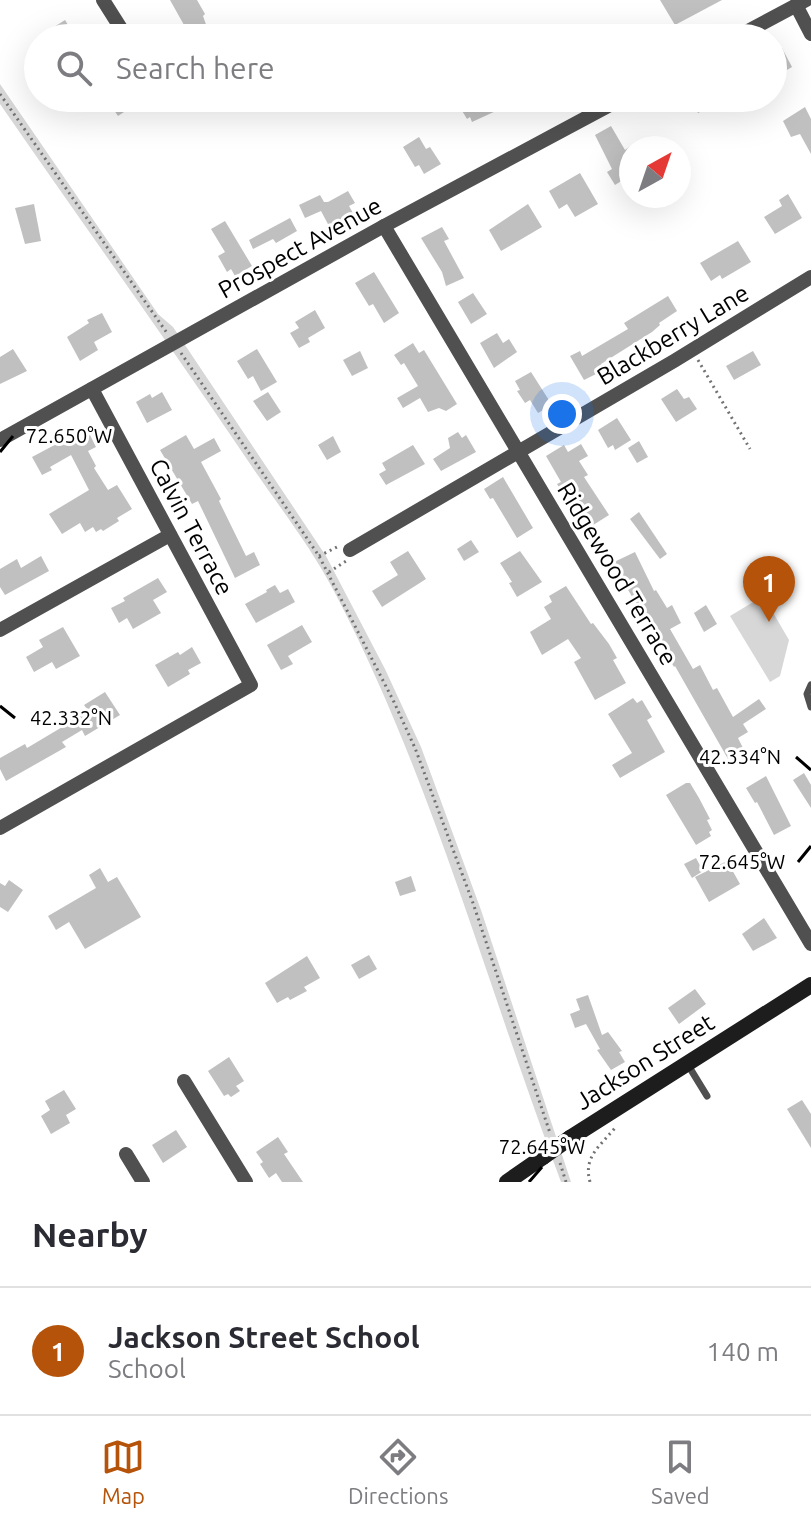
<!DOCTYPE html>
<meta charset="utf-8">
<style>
body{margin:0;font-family:Ubuntu,sans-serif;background:#f7f7f7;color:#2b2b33}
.compass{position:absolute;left:619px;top:136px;width:72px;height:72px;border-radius:50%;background:#fff;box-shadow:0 8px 32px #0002;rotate:40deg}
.you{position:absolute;left:562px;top:414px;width:28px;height:28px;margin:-20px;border:6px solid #fff;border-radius:50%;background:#1a73e8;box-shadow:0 0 0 12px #1a73e833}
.badge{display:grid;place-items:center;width:52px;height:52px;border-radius:50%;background:#b45309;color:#fff;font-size:26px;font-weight:700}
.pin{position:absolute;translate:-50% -66px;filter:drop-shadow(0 2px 4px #0008)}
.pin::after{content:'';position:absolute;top:42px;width:28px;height:24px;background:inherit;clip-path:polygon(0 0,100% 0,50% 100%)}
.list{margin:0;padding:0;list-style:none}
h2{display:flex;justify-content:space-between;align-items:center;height:104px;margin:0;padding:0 32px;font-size:34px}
h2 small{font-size:26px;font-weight:400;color:#7c7c81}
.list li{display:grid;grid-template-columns:52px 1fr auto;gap:24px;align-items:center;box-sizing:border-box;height:128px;padding:0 32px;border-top:2px solid #e1e1e2}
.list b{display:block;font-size:30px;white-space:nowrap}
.list p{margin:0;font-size:26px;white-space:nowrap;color:#7c7c81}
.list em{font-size:26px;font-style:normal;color:#7c7c81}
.icon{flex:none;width:44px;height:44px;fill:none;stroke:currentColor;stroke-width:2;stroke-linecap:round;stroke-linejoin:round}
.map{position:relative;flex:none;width:811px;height:1182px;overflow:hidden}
.search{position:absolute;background:#fff;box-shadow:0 8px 32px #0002;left:24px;right:24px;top:24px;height:88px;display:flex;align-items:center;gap:20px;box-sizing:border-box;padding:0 28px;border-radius:44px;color:#7c7c81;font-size:30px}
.sheet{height:232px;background:#fff}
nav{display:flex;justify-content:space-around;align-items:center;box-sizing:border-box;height:112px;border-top:2px solid #e1e1e2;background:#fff;font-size:22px;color:#7c7c81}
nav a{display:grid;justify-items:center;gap:4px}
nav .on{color:#b45309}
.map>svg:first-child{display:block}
</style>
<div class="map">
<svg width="811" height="1182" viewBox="0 0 811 1182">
<rect width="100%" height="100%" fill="#fff"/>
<!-- green -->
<g fill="#d7d7d7">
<path d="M 0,84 L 158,314 L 173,327 L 326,556 L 385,669 L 421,747 L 481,910 L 571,1182 L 561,1182 L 554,1163 C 483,972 430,775 335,593 C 309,543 273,499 242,452 C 163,335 80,220 0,104 Z"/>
<path d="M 755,601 L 768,604 L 789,640 L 780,676 L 770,682 L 730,616 Z"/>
</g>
<!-- building -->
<g fill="#c0c0c0">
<path d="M 170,0 L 197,0 L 205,14 L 203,16 L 209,33 L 200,38 L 160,38 L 184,25 Z"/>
<path d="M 660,0 L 722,0 L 675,25 Z"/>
<path d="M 65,20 L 76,38 L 57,38 L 51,29 Z"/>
<path d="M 620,25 L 628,38 L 596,38 Z"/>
<path d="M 782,48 L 792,67 L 773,78 L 773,53 Z"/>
<path d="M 106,98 L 127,98 L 133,106 L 118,116 Z"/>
<path d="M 469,98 L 524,98 L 472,122 L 470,117 L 467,119 L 458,104 Z"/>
<path d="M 690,98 L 727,98 L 698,113 Z"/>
<path d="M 805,107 L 811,119 L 811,154 L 800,134 L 791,137 L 783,121 Z"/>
<path d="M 611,126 L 625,150 L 631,146 L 631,171 L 624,175 L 626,178 L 615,185 L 607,172 L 612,169 L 595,135 Z"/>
<path d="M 419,137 L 426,149 L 430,147 L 441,164 L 424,174 L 419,165 L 415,167 L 403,147 Z"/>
<path d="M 580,173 L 598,204 L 575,217 L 567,204 L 559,209 L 549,191 Z"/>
<path d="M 348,191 L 355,203 L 349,206 L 353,213 L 329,226 L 321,211 L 305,218 L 299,205 L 320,195 L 324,202 L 328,202 Z"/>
<path d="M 788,194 L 802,218 L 775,234 L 764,217 L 782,206 L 779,200 Z"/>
<path d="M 34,204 L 41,241 L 25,244 L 15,208 Z"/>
<path d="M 528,204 L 542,227 L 501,251 L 489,230 Z"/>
<path d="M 290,218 L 297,231 L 276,243 L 273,239 L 253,249 L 249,240 Z"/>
<path d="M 225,221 L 252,266 L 235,276 L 231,269 L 227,272 L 218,256 L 225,252 L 211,229 Z"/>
<path d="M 442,227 L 449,239 L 444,241 L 464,278 L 446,286 L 442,272 L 421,238 Z"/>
<path d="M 738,241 L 751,262 L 722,279 L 720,275 L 711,281 L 700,263 Z"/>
<path d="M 374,272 L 399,313 L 384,323 L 373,304 L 369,306 L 355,283 Z"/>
<path d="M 473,293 L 487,314 L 471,324 L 458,302 Z"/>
<path d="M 668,296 L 677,311 L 659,323 L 660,325 L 652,332 L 601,364 L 604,370 L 584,380 L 570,356 L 580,351 L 582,356 L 628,329 L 624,323 Z"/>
<path d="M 315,310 L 325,328 L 308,338 L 310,342 L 299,348 L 290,333 L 299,328 L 295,322 Z"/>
<path d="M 102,313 L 112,332 L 94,342 L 98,350 L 80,361 L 67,337 L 89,323 L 87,320 Z"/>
<path d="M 497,333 L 503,343 L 509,339 L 517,352 L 494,368 L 480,343 Z"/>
<path d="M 413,343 L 419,353 L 424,350 L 457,404 L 446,411 L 439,408 L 428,412 L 420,398 L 403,408 L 397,398 L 418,386 L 404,363 L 401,365 L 394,355 Z"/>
<path d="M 13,349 L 27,371 L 0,384 L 0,357 Z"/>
<path d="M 257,349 L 277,382 L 261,391 L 253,376 L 248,379 L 237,361 Z"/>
<path d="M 360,351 L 368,368 L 352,376 L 343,360 Z"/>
<path d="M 753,351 L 761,365 L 734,380 L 726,366 Z"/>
<path d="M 531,372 L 552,405 L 538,413 L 530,400 L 525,403 L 517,391 L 520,390 L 515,381 Z"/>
<path d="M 677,389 L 684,399 L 689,397 L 697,409 L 676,422 L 661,399 Z"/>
<path d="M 162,392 L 172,410 L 147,423 L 136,402 L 150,394 L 152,398 Z"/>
<path d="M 268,392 L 281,412 L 267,421 L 253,401 Z"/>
<path d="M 617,418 L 631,440 L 615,450 L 613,445 L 608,448 L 598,430 Z"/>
<path d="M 79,432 L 82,439 L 90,435 L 96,447 L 88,451 L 96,466 L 94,468 L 108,490 L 117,485 L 132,509 L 117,518 L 119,521 L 103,531 L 101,529 L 96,532 L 93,527 L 85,532 L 80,523 L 62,534 L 49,514 L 89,490 L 71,455 L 50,467 L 52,470 L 42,475 L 32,457 Z"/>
<path d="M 458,432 L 462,438 L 466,435 L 476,452 L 441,471 L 433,459 L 450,448 L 448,438 Z"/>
<path d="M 186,435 L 194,449 L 214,438 L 221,451 L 201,462 L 221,499 L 219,501 L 246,556 L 254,552 L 260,565 L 235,578 L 198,501 L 192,504 L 160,450 Z"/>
<path d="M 333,436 L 341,452 L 327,460 L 318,445 Z"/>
<path d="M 639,441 L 648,457 L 637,463 L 628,448 Z"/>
<path d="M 581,444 L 588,456 L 579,461 L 588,475 L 584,477 L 609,515 L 590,527 L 571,497 L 567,500 L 557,484 L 561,482 L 546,456 L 564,445 L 568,452 Z"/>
<path d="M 413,445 L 425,464 L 386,485 L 379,474 L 386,470 L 382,463 Z"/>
<path d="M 503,477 L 533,528 L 517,538 L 493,498 L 490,499 L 484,489 Z"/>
<path d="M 639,512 L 667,554 L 660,559 L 630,519 Z"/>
<path d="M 471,540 L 479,552 L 464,561 L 457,549 Z"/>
<path d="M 408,551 L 426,579 L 382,607 L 372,591 L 398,575 L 390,562 Z"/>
<path d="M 520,551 L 542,582 L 517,597 L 509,583 L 512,582 L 500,563 Z"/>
<path d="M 635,552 L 654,591 L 656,590 L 667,608 L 672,605 L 681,623 L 670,629 L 693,669 L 700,665 L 713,690 L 717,688 L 733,717 L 759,699 L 766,709 L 743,724 L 748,732 L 738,738 L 744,750 L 728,759 L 675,666 L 674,667 L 612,563 Z"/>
<path d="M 41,556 L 49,571 L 5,595 L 0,587 L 0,569 L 17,559 L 21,568 Z"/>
<path d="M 158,578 L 167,592 L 153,600 L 161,613 L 133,629 L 127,618 L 119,623 L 111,608 L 125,601 L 123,598 Z"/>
<path d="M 275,585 L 280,593 L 288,589 L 295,602 L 256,623 L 245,604 L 267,592 L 266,590 Z"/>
<path d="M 566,586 L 591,624 L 593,623 L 609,644 L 617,658 L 613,660 L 626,683 L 595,700 L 574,662 L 581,658 L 568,639 L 542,655 L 530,632 L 551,619 L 544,607 L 552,602 L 549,596 Z"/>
<path d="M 706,605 L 717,624 L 704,632 L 694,613 Z"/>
<path d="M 302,625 L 312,642 L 288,656 L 293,664 L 281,670 L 267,645 Z"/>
<path d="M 63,627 L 80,656 L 56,669 L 52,662 L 34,672 L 26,657 L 43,647 L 39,640 Z"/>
<path d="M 192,647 L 201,663 L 188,670 L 190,674 L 168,687 L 155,665 L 178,652 L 180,655 Z"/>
<path d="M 105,692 L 120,715 L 85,736 L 82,730 L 62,742 L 66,747 L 6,781 L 0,769 L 0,758 L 25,744 L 27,748 L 69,723 L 67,721 L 87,709 L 84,705 Z"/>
<path d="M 633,698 L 637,703 L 642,700 L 652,717 L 647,720 L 665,752 L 620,778 L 612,765 L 632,753 L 608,714 Z"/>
<path d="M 804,773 L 811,785 L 811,808 L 793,780 Z"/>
<path d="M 766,776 L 791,826 L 774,835 L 757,802 L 755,803 L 746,788 Z"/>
<path d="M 686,783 L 690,783 L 699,798 L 710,819 L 707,820 L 712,830 L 709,832 L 711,836 L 696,845 L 666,795 Z"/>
<path d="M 696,858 L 703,871 L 692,878 L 684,864 Z"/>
<path d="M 727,861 L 740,884 L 709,902 L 695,877 Z"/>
<path d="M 100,868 L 108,882 L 117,877 L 141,917 L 85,949 L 69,922 L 56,930 L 48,916 L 96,888 L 89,875 Z"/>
<path d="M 411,876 L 416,891 L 400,896 L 395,882 Z"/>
<path d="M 9,880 L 23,890 L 8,912 L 0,907 L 0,883 L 5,886 Z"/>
<path d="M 764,918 L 777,938 L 753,951 L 742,934 Z"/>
<path d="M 369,955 L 377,969 L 359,979 L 351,965 Z"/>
<path d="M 307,956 L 320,978 L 304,987 L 307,991 L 290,1000 L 288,997 L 277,1003 L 265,983 Z"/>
<path d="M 695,989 L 706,1004 L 679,1024 L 668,1008 Z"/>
<path d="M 588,995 L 602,1035 L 608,1032 L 622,1051 L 619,1052 L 625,1062 L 611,1070 L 597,1050 L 600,1049 L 586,1024 L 575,1028 L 570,1014 L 580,1010 L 576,999 Z"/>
<path d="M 229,1057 L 244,1081 L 236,1086 L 240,1091 L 231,1097 L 228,1094 L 224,1096 L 208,1071 Z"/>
<path d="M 64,1090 L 76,1109 L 66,1115 L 70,1123 L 51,1134 L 41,1116 L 50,1110 L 45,1101 Z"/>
<path d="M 802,1100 L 811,1114 L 811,1148 L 787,1109 Z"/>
<path d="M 176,1130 L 187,1147 L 163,1163 L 152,1145 Z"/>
<path d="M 278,1137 L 288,1152 L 284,1154 L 303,1182 L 282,1182 L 276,1173 L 269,1178 L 260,1164 L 263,1162 L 256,1152 Z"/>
</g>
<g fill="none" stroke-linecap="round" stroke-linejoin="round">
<!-- path -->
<g stroke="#727272" stroke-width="3" stroke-dasharray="2 4" stroke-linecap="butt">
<path d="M 0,94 L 167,333"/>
<path d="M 181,353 L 319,556 L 394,702 L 415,748 L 473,903 L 550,1133"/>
<path d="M 698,360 L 750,449"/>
<path d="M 319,556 L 337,547"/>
<path d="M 329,572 L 346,561"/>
<path d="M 560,1163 L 566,1182"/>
<path d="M 590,1182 C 583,1157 600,1146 615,1128"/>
</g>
<!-- lane -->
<g stroke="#505050" stroke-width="7">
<path d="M 811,685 L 807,694 L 811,707"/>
<path d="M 688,1065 L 707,1096"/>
</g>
<!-- street -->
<g stroke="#505050" stroke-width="14">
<path d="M 103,0 L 127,38"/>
<path d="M 796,5 L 811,34"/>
<path d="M 735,38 L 806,0"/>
<path d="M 384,226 L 811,944"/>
<path d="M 0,440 L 384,226 L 623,98"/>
<path d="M 350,550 L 674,361 L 811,277"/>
<path d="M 0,630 L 170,535"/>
<path d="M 0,828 L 251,685 L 92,389"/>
<path d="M 184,1081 L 246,1182"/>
<path d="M 126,1154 L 143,1182"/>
</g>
<!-- secondary -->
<g stroke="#1d1d1d" stroke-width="16">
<path d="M 570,1138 L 811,985"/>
<path d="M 507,1182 L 543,1157"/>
</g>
<!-- secondary-bridge -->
<path stroke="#1d1d1d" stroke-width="16" d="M 543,1157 L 570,1138"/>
</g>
<!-- ticks -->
<path fill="none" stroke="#000" stroke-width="3" d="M 0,452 L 13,436M 0,706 L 15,718M 796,757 L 811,770M 798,862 L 811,846M 529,1182 L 542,1167"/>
<g text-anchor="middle" stroke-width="6" stroke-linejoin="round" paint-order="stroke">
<!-- street labels -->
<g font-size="24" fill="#000" stroke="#fff">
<text transform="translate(300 248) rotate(-29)" y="8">Prospect Avenue</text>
<text transform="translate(673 335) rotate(-31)" y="8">Blackberry Lane</text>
<text transform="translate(191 527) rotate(62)" y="8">Calvin Terrace</text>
<text transform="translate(617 574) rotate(59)" y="8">Ridgewood Terrace</text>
<text transform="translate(645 1062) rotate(-32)" y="8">Jackson Street</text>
</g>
</g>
<g font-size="20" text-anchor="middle" fill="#000" stroke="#fff" stroke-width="6" stroke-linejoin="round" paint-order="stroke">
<text x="69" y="443">72.650°W</text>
<text x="71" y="725">42.332°N</text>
<text x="740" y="764">42.334°N</text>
<text x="742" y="869">72.645°W</text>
<text x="542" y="1154">72.645°W</text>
</g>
</svg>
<svg class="compass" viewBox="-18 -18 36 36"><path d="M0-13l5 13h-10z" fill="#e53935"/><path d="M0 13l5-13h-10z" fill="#7c7c81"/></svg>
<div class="you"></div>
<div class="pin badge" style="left:769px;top:622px">1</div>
<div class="search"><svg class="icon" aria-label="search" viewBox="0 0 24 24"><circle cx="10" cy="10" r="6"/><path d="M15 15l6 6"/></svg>Search here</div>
</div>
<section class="sheet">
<h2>Nearby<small></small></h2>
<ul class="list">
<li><span class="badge">1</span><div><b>Jackson Street School</b><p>School</p></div><em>140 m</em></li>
</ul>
</section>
<nav>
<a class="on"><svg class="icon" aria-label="map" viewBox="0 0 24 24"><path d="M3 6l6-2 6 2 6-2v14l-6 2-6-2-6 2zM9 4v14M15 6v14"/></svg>Map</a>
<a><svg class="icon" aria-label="directions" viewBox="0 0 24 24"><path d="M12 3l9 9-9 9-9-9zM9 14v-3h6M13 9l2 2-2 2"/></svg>Directions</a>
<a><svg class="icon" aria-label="saved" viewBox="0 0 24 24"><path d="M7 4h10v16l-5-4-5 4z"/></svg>Saved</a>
</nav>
